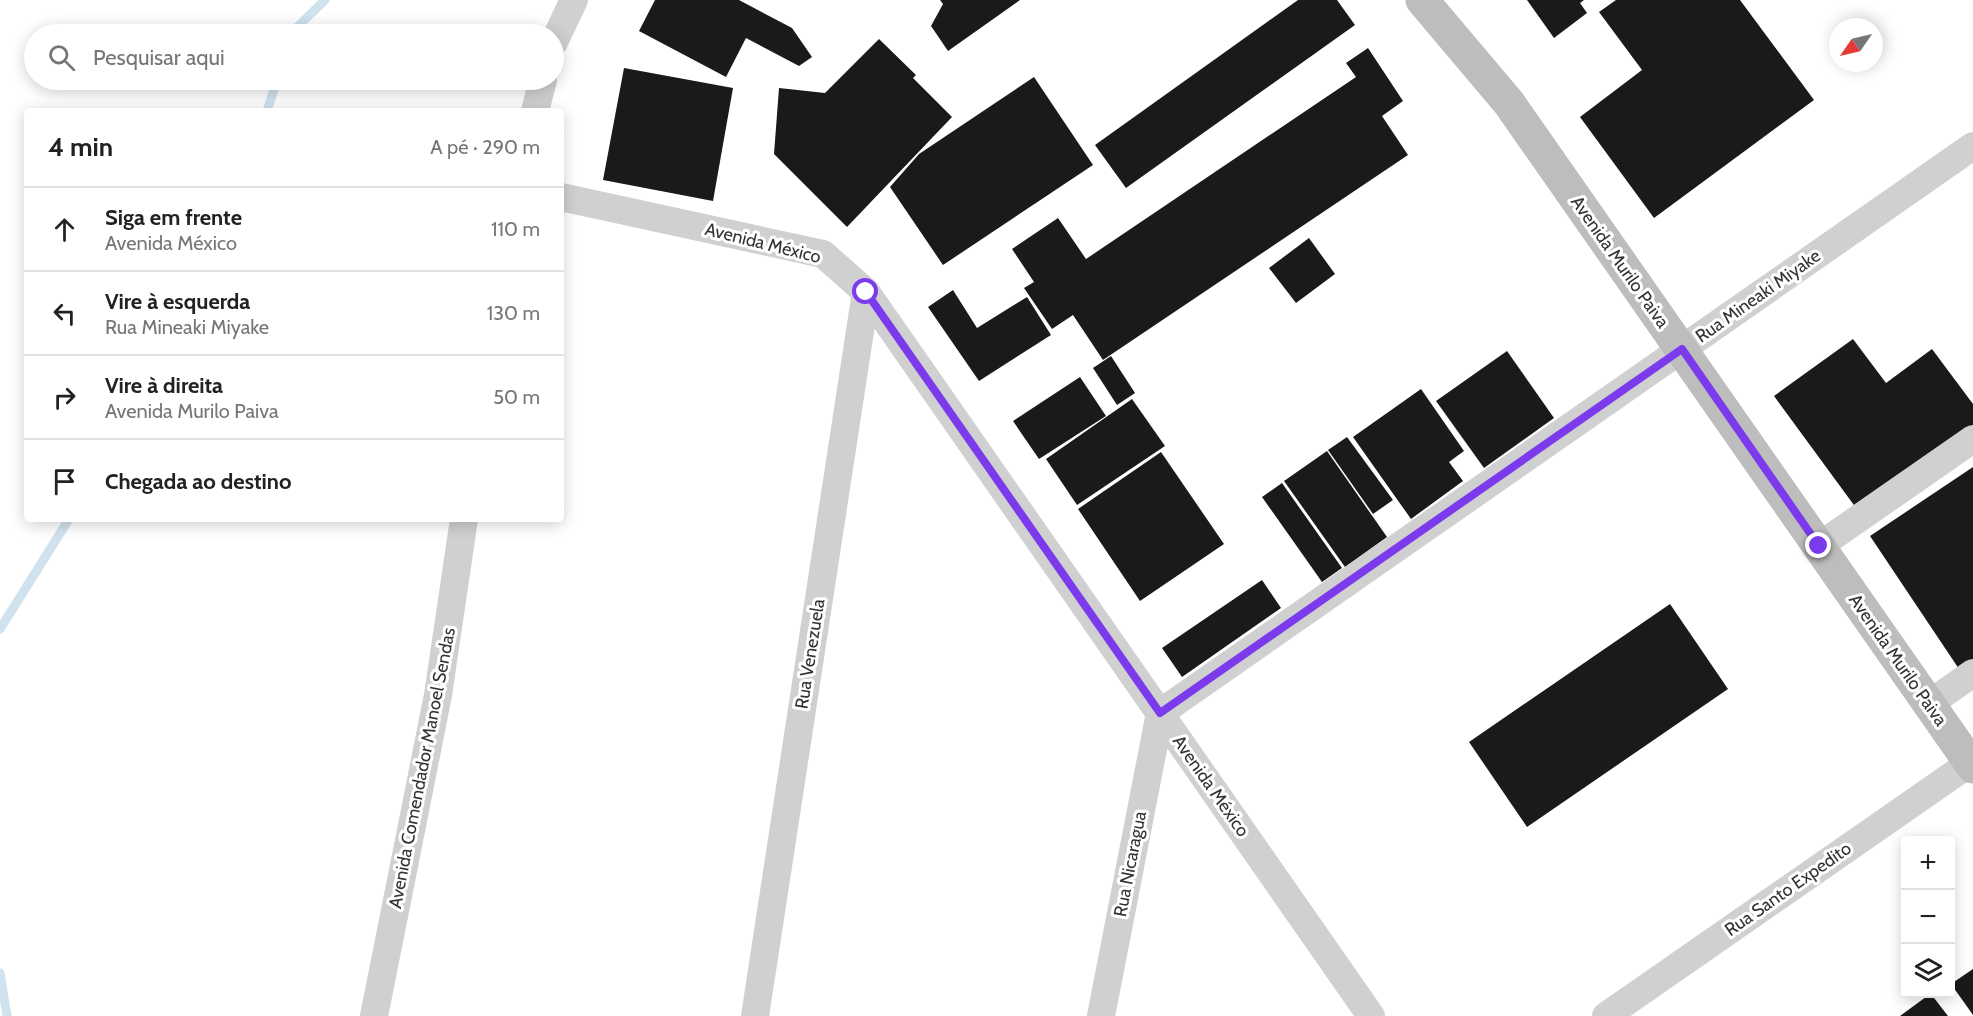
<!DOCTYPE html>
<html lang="pt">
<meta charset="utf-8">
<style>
body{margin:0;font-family:Cabin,sans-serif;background:#f2f2f2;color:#222}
.controls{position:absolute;right:18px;bottom:18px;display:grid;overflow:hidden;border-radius:6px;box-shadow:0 3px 15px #0003}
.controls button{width:54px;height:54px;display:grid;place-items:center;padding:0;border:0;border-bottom:2px solid #e0e0e0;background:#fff;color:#222;font:30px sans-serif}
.compass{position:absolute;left:1829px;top:18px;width:54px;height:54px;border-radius:50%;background:#fff;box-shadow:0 3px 15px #0003;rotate:236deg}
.stop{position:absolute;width:18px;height:18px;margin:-14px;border:4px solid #7c3aed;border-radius:50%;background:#fff}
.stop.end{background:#7c3aed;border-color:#fff;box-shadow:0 2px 6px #0008}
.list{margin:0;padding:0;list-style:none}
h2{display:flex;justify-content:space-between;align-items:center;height:78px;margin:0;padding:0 24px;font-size:26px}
h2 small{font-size:20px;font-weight:400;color:#767676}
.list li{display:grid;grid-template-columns:39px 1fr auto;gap:18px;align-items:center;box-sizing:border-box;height:84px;padding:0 24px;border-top:2px solid #e0e0e0}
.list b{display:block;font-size:22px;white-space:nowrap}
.list p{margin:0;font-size:20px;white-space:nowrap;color:#767676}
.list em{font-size:20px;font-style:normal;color:#767676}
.icon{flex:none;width:33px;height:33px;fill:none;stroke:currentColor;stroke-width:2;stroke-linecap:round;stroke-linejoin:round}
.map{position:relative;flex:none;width:1973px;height:1016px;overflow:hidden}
.search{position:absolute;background:#fff;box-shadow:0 3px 15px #0003;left:24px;top:24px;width:540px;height:66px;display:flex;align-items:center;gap:15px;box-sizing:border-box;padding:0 21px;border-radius:33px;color:#767676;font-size:22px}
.panel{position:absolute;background:#fff;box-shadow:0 3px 15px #0003;left:24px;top:108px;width:540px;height:414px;border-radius:6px}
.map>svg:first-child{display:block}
</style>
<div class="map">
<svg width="1973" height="1016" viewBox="0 0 1973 1016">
<rect width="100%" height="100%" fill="#fff"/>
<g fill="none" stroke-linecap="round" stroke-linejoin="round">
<!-- stream -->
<g stroke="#cfe2ee" stroke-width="9">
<path d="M 290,34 L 325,0"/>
<path d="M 267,111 L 277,80"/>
<path d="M 0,629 L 69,519"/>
<path d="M 0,973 L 7,1016"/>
</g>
</g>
<!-- building -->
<g fill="#1a1a1a">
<path d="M 655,0 L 739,0 L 792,28 L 812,57 L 799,66 L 746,38 L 726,77 L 639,31 Z"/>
<path d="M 940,0 L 1020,0 L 948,51 L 931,26 L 943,4 Z"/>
<path d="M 1298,0 L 1337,0 L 1355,25 L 1126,188 L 1095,145 Z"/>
<path d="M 1527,0 L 1584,0 L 1580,3 L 1587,13 L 1554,38 Z"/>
<path d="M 1616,0 L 1740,0 L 1814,100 L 1654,218 L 1580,117 L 1642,70 L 1599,12 Z"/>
<path d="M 879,39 L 916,75 L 913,78 L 952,117 L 847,227 L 774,154 L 779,88 L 825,93 Z"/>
<path d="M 1368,48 L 1403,101 L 1382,116 L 1408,155 L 1103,360 L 1073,315 L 1052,329 L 1024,288 L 1034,282 L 1012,249 L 1058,218 L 1086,259 L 1356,77 L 1346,63 Z"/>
<path d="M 624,68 L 733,88 L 713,201 L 603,180 Z"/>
<path d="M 1034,77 L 1093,165 L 943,265 L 890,187 L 919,154 Z"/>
<path d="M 1309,238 L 1335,274 L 1296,303 L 1269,268 Z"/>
<path d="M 953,290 L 977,328 L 1027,297 L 1051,335 L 979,381 L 928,307 Z"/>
<path d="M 1853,339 L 1886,383 L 1932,349 L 1973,404 L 1973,429 L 1859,512 L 1774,396 Z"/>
<path d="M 1507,351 L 1554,418 L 1484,468 L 1436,401 Z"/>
<path d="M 1111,356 L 1135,393 L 1117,405 L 1093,368 Z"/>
<path d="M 1080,377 L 1106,416 L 1039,459 L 1013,421 Z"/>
<path d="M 1421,389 L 1464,451 L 1449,462 L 1463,481 L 1411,519 L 1353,437 Z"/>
<path d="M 1132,399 L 1165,446 L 1077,505 L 1046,459 Z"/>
<path d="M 1347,437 L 1393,500 L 1373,514 L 1328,450 Z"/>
<path d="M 1327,451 L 1387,537 L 1345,567 L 1284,481 Z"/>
<path d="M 1161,452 L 1224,544 L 1140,601 L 1078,509 Z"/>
<path d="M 1973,467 L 1973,660 L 1959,669 L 1870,536 Z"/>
<path d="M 1282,483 L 1342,568 L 1322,582 L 1262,497 Z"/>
<path d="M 1262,580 L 1281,608 L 1182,677 L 1162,648 Z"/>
<path d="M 1670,604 L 1728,689 L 1527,827 L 1469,742 Z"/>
<path d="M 1973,969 L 1973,1015 L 1951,984 Z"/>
<path d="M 1931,994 L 1948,1016 L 1900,1016 L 1930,994 Z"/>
</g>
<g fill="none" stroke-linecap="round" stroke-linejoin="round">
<!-- street -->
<g stroke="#d0d0d0" stroke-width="28">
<path d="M 554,42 L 574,0"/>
<path d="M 535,111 L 543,80"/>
<path d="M 561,197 L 823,254 L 866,292 L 1371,1016"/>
<path d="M 1819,546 L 1973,439"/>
<path d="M 1929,704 L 1973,673"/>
<path d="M 374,1016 L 438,695 L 464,519"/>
<path d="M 755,1016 L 866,292"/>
<path d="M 1101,1016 L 1160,713 L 1973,146"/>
<path d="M 1606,1016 L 1970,763"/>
</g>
<!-- secondary -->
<path stroke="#bdbdbd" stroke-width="33" d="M 1422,0 L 1509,103 L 1973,767"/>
</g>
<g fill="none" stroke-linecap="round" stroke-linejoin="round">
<!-- route -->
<path stroke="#7c3aed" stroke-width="8" d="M 866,292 L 1160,713 L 1682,349 L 1819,546"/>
</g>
<g text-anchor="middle" stroke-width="6" stroke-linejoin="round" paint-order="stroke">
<!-- street labels -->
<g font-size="18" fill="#333" stroke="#fff">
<text transform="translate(763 243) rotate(14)" y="6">Avenida México</text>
<text transform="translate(1620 262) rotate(55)" y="6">Avenida Murilo Paiva</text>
<text transform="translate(1758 296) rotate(-35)" y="6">Rua Mineaki Miyake</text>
<text transform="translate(810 654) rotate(-81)" y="6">Rua Venezuela</text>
<text transform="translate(1898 660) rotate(55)" y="6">Avenida Murilo Paiva</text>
<text transform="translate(422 768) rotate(-79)" y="6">Avenida Comendador Manoel Sendas</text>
<text transform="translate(1211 786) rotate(55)" y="6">Avenida México</text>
<text transform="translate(1130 864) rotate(-79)" y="6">Rua Nicaragua</text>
<text transform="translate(1788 889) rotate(-35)" y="6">Rua Santo Expedito</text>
</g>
</g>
</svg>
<div class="controls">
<button>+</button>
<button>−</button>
<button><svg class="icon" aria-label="layers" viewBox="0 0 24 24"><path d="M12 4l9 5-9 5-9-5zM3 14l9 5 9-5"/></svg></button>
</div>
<svg class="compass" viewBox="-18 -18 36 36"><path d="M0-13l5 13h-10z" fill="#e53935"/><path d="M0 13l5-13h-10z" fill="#767676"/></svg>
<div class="stop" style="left:866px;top:292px"></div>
<div class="stop end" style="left:1819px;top:546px"></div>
<div class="search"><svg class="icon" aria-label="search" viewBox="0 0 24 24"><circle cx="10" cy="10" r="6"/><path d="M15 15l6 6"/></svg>Pesquisar aqui</div>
<section class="panel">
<h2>4 min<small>A pé · 290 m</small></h2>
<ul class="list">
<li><svg class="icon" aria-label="ahead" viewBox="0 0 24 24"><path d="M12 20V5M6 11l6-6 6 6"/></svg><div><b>Siga em frente</b><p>Avenida México</p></div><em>110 m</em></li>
<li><svg class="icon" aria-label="left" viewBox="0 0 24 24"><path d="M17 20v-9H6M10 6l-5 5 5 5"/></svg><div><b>Vire à esquerda</b><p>Rua Mineaki Miyake</p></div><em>130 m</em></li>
<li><svg class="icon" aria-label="right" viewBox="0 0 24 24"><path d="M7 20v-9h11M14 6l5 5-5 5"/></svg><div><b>Vire à direita</b><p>Avenida Murilo Paiva</p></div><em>50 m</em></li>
<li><svg class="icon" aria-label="arrive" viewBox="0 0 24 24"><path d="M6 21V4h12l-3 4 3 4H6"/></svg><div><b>Chegada ao destino</b></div></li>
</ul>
</section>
</div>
